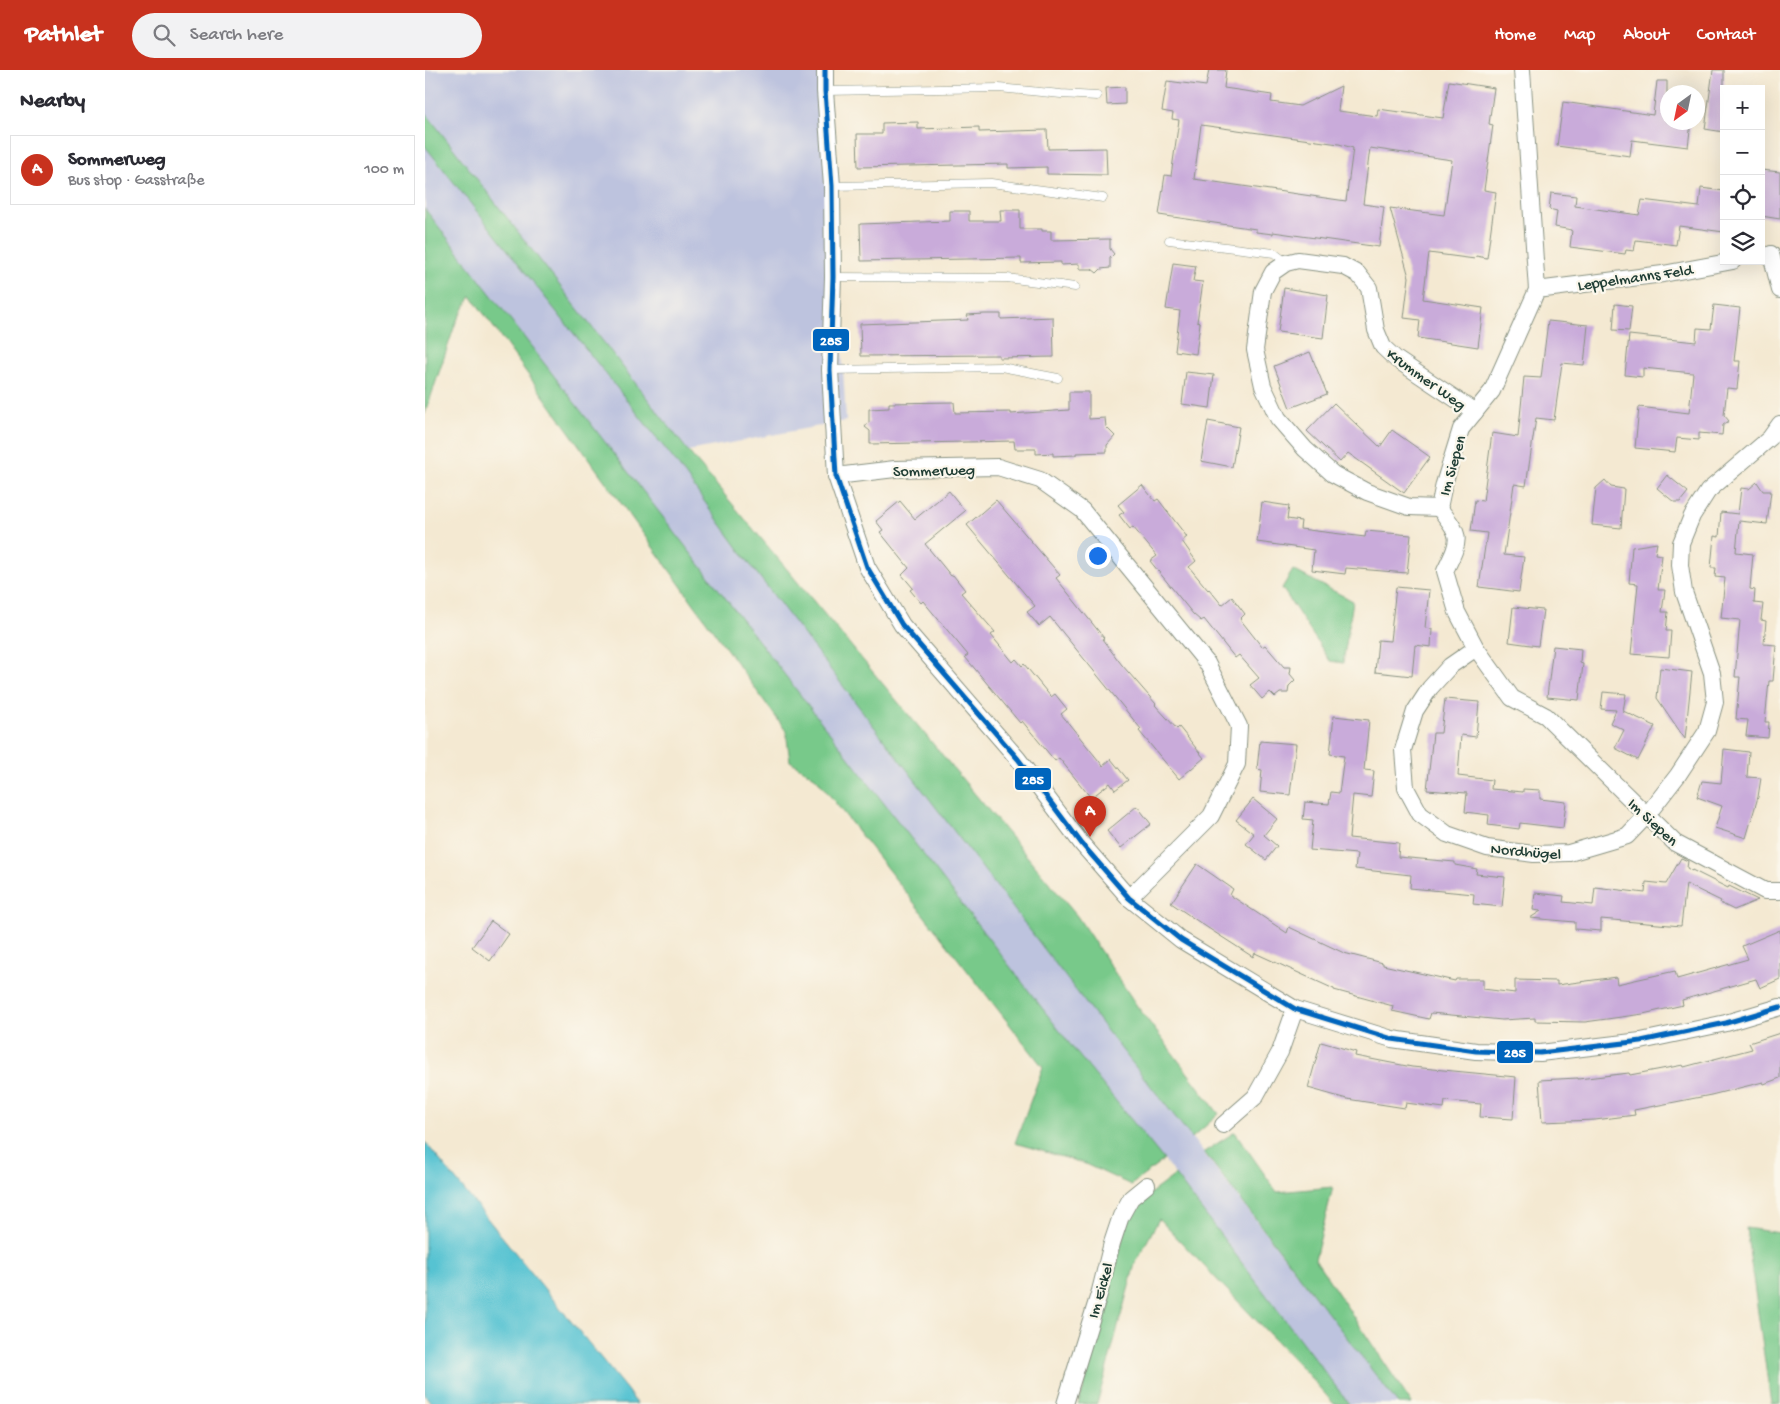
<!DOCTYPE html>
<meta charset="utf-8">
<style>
body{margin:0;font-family:"Gochi Hand",sans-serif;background:#f2f2f3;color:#2b2b33}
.controls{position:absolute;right:15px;top:15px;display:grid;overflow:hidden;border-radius:0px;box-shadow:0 5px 20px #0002}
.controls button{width:45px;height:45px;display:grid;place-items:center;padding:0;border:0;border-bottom:1px solid #e1e1e2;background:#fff;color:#2b2b33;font:25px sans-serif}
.compass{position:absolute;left:1235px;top:15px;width:45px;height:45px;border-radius:50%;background:#fff;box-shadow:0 5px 20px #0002;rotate:213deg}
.you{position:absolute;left:672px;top:485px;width:18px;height:18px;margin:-12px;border:4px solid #fff;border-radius:50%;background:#1a73e8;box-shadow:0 0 0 8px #1a73e833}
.badge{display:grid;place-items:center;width:32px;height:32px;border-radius:50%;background:#c8321e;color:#fff;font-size:16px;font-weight:700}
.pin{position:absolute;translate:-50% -41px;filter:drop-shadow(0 1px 2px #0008)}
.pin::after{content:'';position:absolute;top:26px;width:18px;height:15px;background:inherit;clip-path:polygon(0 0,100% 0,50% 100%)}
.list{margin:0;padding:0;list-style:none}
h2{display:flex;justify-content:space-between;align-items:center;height:65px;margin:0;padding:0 20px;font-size:21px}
h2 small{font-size:16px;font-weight:400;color:#7c7c81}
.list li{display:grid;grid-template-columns:32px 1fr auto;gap:15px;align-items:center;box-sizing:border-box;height:70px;margin:0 10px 10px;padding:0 10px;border:1px solid #e1e1e2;border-radius:0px}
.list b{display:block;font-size:19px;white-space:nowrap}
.list p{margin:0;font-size:16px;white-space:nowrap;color:#7c7c81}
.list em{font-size:16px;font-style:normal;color:#7c7c81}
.icon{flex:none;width:28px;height:28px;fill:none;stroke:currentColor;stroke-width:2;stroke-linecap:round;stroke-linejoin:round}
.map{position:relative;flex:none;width:1355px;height:1334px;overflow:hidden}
header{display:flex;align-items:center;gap:30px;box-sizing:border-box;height:70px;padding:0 25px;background:#c8321e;color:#fff}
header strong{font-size:24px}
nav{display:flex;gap:28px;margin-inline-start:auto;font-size:18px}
.search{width:350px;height:45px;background:#f2f2f3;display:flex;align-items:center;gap:12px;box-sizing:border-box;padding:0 18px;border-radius:28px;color:#7c7c81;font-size:19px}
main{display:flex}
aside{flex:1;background:#fff}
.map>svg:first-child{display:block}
</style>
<header>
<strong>Pathlet</strong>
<div class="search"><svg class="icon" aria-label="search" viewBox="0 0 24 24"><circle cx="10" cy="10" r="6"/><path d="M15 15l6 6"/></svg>Search here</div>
<nav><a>Home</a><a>Map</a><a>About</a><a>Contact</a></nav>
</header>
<main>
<aside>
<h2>Nearby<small></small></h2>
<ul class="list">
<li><span class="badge">A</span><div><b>Sommerweg</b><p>Bus stop · Gasstraße</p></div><em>100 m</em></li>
</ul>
</aside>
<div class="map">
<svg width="1355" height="1334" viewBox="0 0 1355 1334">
<rect width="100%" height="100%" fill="#fbf7ec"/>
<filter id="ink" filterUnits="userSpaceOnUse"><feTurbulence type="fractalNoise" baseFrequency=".02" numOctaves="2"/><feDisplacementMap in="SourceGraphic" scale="10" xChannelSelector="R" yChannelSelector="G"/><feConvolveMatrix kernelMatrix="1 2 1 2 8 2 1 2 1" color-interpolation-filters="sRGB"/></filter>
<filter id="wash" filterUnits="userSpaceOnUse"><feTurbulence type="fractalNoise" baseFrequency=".0096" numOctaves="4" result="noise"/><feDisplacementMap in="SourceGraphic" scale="20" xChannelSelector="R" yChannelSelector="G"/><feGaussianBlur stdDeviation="1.12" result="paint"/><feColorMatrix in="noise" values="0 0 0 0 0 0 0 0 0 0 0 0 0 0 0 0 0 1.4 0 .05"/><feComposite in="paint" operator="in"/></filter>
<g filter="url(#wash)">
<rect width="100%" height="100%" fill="#f4e9d2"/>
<!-- industrial -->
<g fill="#bdc3de">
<path d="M 0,0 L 401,0 L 421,351 L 263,381 L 0,42 Z"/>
<path d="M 0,76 L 250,391 L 327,497 L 682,961 L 767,1068 L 973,1334 L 924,1334 L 739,1090 L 651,982 L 0,139 Z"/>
</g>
<!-- green -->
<g fill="#78c98a" stroke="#4c835f">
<path d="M 0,42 L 263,381 L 652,846 L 712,936 L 794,1044 L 767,1068 L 682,961 L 327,497 L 250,391 L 0,76 Z"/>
<path d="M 0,139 L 651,982 L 739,1090 L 706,1115 L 658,1093 L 590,1073 L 618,997 L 391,708 L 365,691 L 361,661 L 46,226 L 31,252 L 0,344 Z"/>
<path d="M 868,500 L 928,531 L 918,593 L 905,591 L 857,518 Z"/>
<path d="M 810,1062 L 852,1122 L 908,1117 L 890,1189 L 987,1334 L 973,1334 L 779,1082 Z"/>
<path d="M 750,1105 L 924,1334 L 909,1334 L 876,1297 L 734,1149 L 710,1194 L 672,1334 L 653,1334 L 659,1318 L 686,1208 L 702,1154 L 718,1129 Z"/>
<path d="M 1321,1158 L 1355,1163 L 1355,1334 L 1346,1334 Z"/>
</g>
<!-- water -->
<path fill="#57c3d2" stroke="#3b8083" d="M 0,1072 L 202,1320 L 212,1334 L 7,1334 L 0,1325 Z"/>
<g id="blocks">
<!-- building -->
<g fill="#c9abda" fill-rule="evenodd">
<path d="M 784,0 L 801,0 L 799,18 L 847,25 L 846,32 L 875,36 L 916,16 L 913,41 L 952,46 L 953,39 L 1018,48 L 1024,11 L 1069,18 L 1064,54 L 1068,55 L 1059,120 L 1071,122 L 1062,188 L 1051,186 L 1050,189 L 1004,183 L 998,229 L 1058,238 L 1053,277 L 993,268 L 995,250 L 979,248 L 984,207 L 965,138 L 1019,145 L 1027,90 L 945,78 L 938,134 L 959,137 L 954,177 L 848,162 L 848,164 L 831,162 L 831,159 L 734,145 L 740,105 L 746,106 L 754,50 L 747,49 L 748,43 L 737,41 L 742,11 L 781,16 ZM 776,55 L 914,74 L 928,78 L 921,131 L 769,109 Z"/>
<path d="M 1288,0 L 1299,0 L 1299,62 L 1280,59 Z"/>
<path d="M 1232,11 L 1242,11 L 1242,52 L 1266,52 L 1263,77 L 1207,70 L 1205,86 L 1132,76 L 1138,32 L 1228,45 Z"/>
<path d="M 700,17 L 700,34 L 682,35 L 681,18 Z"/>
<path d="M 493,52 L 493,59 L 554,57 L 554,62 L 622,60 L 623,79 L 681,78 L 682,105 L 622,104 L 622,97 L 583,98 L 583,94 L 433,97 L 432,64 L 457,64 L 457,53 Z"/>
<path d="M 1336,100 L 1355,102 L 1355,149 L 1336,146 Z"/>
<path d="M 1276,118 L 1299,121 L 1299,162 L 1254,156 L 1251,175 L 1211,170 L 1209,181 L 1201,180 L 1200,184 L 1145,177 L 1147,160 L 1130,157 L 1132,141 L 1124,139 L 1126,123 L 1151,126 L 1150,136 L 1214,145 L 1217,130 L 1274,137 Z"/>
<path d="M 575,140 L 595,140 L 595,159 L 617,159 L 617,161 L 626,161 L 626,170 L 685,169 L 685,179 L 689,184 L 685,188 L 685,198 L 676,199 L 672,203 L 667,199 L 654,199 L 654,194 L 636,195 L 636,192 L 596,193 L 596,188 L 436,191 L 435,154 L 525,151 L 525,141 L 544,141 L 544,151 L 576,151 Z"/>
<path d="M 748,193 L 771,196 L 768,211 L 778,212 L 772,252 L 775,253 L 771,284 L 750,281 L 755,241 L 741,239 Z"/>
<path d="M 859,218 L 903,225 L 898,268 L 853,262 Z"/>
<path d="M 1190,234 L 1207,236 L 1204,261 L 1188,260 Z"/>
<path d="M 1289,235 L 1315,238 L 1309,291 L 1315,291 L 1312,319 L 1302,318 L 1299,345 L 1304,351 L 1298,355 L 1297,365 L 1274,363 L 1274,370 L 1252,368 L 1250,382 L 1210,378 L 1214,337 L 1264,343 L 1268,303 L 1218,298 L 1218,307 L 1200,305 L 1204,265 L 1271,272 L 1272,258 L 1286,259 Z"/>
<path d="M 560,244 L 576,244 L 576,249 L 628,247 L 629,287 L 574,288 L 574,285 L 436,286 L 435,254 L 543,250 L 542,245 Z"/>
<path d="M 1123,251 L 1163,255 L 1159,295 L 1137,293 L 1129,350 L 1111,348 L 1101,416 L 1089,414 L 1079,485 L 1099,487 L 1094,522 L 1054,517 L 1062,463 L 1046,461 L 1050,430 L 1058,431 L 1067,363 L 1093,367 L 1099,307 L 1116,308 Z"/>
<path d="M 885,282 L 902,324 L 865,338 L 849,296 Z"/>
<path d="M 761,302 L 789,305 L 785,338 L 757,334 Z"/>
<path d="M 644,322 L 664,322 L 664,349 L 680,348 L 681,357 L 690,366 L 682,375 L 682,382 L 651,383 L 651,385 L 628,386 L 628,383 L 611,384 L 611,379 L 590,379 L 589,371 L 445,374 L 445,361 L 440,357 L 444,352 L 444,339 L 464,338 L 464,333 L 529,332 L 530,343 L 586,342 L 586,344 L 644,340 Z"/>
<path d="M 909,333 L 955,377 L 967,360 L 1005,387 L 979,423 L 923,383 L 915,392 L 882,361 Z"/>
<path d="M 783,351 L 814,357 L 807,397 L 776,391 Z"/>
<path d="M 1242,405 L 1263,422 L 1255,432 L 1249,432 L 1232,418 Z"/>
<path d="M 1180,410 L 1186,417 L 1199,419 L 1196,458 L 1167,455 L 1171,418 Z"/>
<path d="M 1332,412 L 1338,421 L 1346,421 L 1342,454 L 1314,451 L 1311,482 L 1328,484 L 1325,519 L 1330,520 L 1329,533 L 1338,534 L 1336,550 L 1341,551 L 1339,574 L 1351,575 L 1348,611 L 1344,611 L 1340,652 L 1344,652 L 1343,668 L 1321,666 L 1323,650 L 1311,649 L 1315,607 L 1310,607 L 1315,550 L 1296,548 L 1300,508 L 1290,507 L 1291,498 L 1286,498 L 1289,466 L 1294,467 L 1296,442 L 1313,444 L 1316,418 L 1324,419 Z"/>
<path d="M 717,415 L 730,431 L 733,429 L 762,467 L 757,471 L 771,491 L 764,497 L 783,520 L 784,519 L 797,535 L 807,527 L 820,544 L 815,549 L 837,577 L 840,575 L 859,597 L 866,597 L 865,604 L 870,610 L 864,616 L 863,623 L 855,623 L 850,627 L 845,622 L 837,629 L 825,615 L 834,608 L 814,585 L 810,588 L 779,549 L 776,551 L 768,544 L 725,491 L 732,486 L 708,457 L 705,459 L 694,445 L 699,442 L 693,435 Z"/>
<path d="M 524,421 L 540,441 L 500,474 L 526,506 L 528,505 L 540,520 L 536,523 L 570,562 L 566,565 L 588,592 L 591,589 L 597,596 L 599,594 L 626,627 L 630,624 L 642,639 L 636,644 L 678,696 L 686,689 L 703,710 L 690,720 L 685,713 L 666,728 L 634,688 L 630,691 L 597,651 L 595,653 L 540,587 L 543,585 L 498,531 L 496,533 L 485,520 L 488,518 L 477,505 L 484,498 L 455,462 L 458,460 L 451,451 L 475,431 L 490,449 Z"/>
<path d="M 571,430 L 635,505 L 631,508 L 679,568 L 677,569 L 697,595 L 731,634 L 730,635 L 752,659 L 754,657 L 779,688 L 754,709 L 714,661 L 716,659 L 625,547 L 614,556 L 602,542 L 610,536 L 542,455 Z"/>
<path d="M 837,432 L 864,436 L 862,449 L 876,451 L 875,459 L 940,467 L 941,461 L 986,465 L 982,503 L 921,498 L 920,504 L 887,500 L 889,480 L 832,472 Z"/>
<path d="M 1232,473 L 1230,484 L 1237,485 L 1233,520 L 1240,520 L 1237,542 L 1243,542 L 1241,561 L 1246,561 L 1244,587 L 1206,584 L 1213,514 L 1204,513 L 1207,477 Z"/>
<path d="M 971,517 L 1004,520 L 1000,558 L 1007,559 L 1006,577 L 990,575 L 987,606 L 950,602 L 953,570 L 965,571 Z"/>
<path d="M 1088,537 L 1118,540 L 1113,576 L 1084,572 Z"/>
<path d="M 1128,576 L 1156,579 L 1155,593 L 1158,594 L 1154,630 L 1122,627 Z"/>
<path d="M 1235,598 L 1267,602 L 1260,669 L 1232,628 Z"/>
<path d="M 1178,622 L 1201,624 L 1198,641 L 1230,656 L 1213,690 L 1190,678 L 1199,660 L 1185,653 L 1191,640 L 1176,639 Z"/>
<path d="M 1020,629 L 1054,632 L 1051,667 L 1036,665 L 1033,706 L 1067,710 L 1066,719 L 1098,722 L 1098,719 L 1115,720 L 1115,729 L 1141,732 L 1138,758 L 1095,753 L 1094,759 L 1063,755 L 1064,745 L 1040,742 L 1042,723 L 1002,720 L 1008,663 L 1016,663 Z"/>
<path d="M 909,646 L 944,650 L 939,700 L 949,701 L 946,727 L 928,725 L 924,768 L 974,773 L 973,787 L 1030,792 L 1030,795 L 1052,799 L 1051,804 L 1080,807 L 1077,837 L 1048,834 L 1049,824 L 985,818 L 986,805 L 930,799 L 932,784 L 885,780 L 888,750 L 878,749 L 880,732 L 904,734 L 906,722 L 914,723 L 919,686 L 905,684 Z"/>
<path d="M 835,671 L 871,674 L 865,725 L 835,722 L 837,700 L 832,699 Z"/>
<path d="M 1299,679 L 1324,682 L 1322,707 L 1336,708 L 1333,727 L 1321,768 L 1290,758 L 1297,736 L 1272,727 L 1277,711 L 1296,713 Z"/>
<path d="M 828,729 L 852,749 L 839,765 L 852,776 L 841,790 L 821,774 L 829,764 L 811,750 Z"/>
<path d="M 712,736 L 726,754 L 696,778 L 682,761 Z"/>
<path d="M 1256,788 L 1263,791 L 1262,798 L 1267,801 L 1267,800 L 1303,818 L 1304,816 L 1333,830 L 1309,840 L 1295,833 L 1296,831 L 1261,814 L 1256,856 L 1176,849 L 1176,861 L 1150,859 L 1150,852 L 1105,848 L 1116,841 L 1108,840 L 1110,823 L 1139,826 L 1138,832 L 1168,835 L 1170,817 L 1220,823 L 1221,812 L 1241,814 Z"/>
<path d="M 772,794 L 808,819 L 805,825 L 862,863 L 864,857 L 919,883 L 958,893 L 958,895 L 1030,911 L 1031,909 L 1058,909 L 1058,919 L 1090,923 L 1090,910 L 1132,911 L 1132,915 L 1191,907 L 1192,914 L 1250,901 L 1252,909 L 1323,889 L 1317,876 L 1355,860 L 1355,909 L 1335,918 L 1331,909 L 1257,930 L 1258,935 L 1218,944 L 1160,952 L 1110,951 L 1110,948 L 1077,950 L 1006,943 L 1004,949 L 967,941 L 968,936 L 909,920 L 909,919 L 830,883 L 828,887 L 783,858 L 746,833 Z"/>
<path d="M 66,851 L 84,864 L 65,891 L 47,877 Z"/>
<path d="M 1355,963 L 1355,1008 L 1339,1014 L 1338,1012 L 1286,1025 L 1209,1040 L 1210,1045 L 1170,1050 L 1117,1052 L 1114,1010 L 1153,1008 L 1153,1009 L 1204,1003 L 1205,1005 L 1258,995 L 1259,997 L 1327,979 L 1324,973 Z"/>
<path d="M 896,972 L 931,982 L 930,986 L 987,997 L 1091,1007 L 1088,1049 L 1055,1047 L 1056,1034 L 1020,1031 L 1019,1038 L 981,1033 L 980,1038 L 922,1029 L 883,1018 Z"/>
</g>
</g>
</g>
<g filter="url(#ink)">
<use href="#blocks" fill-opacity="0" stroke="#8a9383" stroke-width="1"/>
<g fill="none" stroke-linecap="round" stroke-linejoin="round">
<!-- lane casing -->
<g stroke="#8a9383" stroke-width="9">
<g id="lane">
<path d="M 400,21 L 574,18 L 636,24 L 672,26"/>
<path d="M 407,116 L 566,113 L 678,128"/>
<path d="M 744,170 L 849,183 L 861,192"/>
<path d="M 408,207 L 582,208 L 650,217"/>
<path d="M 405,300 L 576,297 L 633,308"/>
</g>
</g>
<!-- street casing -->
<g stroke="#8a9383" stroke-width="18">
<g id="street">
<path d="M 400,0 L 400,21 L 407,116 L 408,207 L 405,300 L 411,406 L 442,497 L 477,555 L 593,689 L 657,774 L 704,828 L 756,870 L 870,939 L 967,969 L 1051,981 L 1115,983 L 1216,971 L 1301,953 L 1355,937"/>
<path d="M 1097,0 L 1112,220 L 1067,321 L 1036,359 L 1019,414 L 1014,438 C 1037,467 1036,468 1020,501 L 1032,542 L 1051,578 L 1087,628 L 1121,646 L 1250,773 L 1340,821 L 1355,821"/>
<path d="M 1346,184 L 1355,220"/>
<path d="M 1112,220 L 1238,204 L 1308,191"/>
<path d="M 411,406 L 470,399 L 573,397 L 615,410 L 657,440 L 782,593 L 814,656 L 812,694 L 786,746 L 704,828"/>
<path d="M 1014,438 L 984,437 L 942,422 L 908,404 L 880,379 L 853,348 L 838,316 L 830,280 L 838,221 L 848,202 L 861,193 L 873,190 L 918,196 L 933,204 L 944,218 L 951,260 L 958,277 L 971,289 L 1050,342"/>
<path d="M 1051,578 L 1025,596 L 1005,618 L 990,641 L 978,680 L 981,718 L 995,744 L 1022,764 L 1062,778 L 1109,784 L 1144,783 L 1202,766 L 1222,745 L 1253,705 L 1282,661 L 1290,632 L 1287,603 L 1259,522 L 1255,495 L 1256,473 L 1267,446 L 1283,421 L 1345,368 L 1355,354"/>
<path d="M 798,1055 L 830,1027 L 855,982 L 870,939"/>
<path d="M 640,1334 L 675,1221 L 687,1173 L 696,1146 L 706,1128 L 722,1115"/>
</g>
</g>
<!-- lane -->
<use href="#lane" stroke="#fff" stroke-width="8"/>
<!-- street -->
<use href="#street" stroke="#fff" stroke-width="16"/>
<!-- bus-1 casing -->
<g stroke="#fbf7ec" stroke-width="9">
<path id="bus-1" d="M 400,0 L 400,21 L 407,116 L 408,207 L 405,300 L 411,406 L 442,497 L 477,555 L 593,689 L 657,774 L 704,828 L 756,870 L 870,939 L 967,969 L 1051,981 L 1115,983 L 1216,971 L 1301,953 L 1355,937"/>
</g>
<!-- bus-1 -->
<use href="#bus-1" stroke="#0065bd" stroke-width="5"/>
</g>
</g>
<g text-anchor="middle" stroke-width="4.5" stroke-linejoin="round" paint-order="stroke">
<!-- street labels -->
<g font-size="16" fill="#1f3d34" stroke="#fbf7ec">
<text transform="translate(1210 206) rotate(-8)" y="6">Leppelmanns Feld</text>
<text transform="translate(1002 308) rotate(36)" y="6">Krummer Weg</text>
<text transform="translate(1026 395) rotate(-74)" y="6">Im Siepen</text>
<text transform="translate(509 399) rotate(-1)" y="6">Sommerweg</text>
<text transform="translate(1229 751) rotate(43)" y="6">Im Siepen</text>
<text transform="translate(1101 780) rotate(5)" y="6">Nordhügel</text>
<text transform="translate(674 1220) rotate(-74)" y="6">Im Eickel</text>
</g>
</g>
<g stroke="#fbf7ec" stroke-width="2">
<rect x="387" y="258" width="38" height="24" rx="5" fill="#0065bd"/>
<rect x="589" y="697" width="38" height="24" rx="5" fill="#0065bd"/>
<rect x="1071" y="970" width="38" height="24" rx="5" fill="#0065bd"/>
</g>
<g font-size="14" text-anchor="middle" font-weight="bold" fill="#fff">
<text x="406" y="275">285</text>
<text x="608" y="714">285</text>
<text x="1090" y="987">285</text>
</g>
</svg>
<div class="controls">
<button>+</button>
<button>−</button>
<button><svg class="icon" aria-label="locate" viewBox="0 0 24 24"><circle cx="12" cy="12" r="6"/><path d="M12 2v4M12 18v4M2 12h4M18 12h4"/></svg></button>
<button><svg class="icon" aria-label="layers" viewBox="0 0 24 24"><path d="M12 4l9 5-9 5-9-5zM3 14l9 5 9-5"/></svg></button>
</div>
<svg class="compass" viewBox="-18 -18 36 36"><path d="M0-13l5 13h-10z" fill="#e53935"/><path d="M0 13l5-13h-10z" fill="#7c7c81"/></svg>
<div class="you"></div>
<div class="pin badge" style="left:665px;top:767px">A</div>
</div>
</main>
